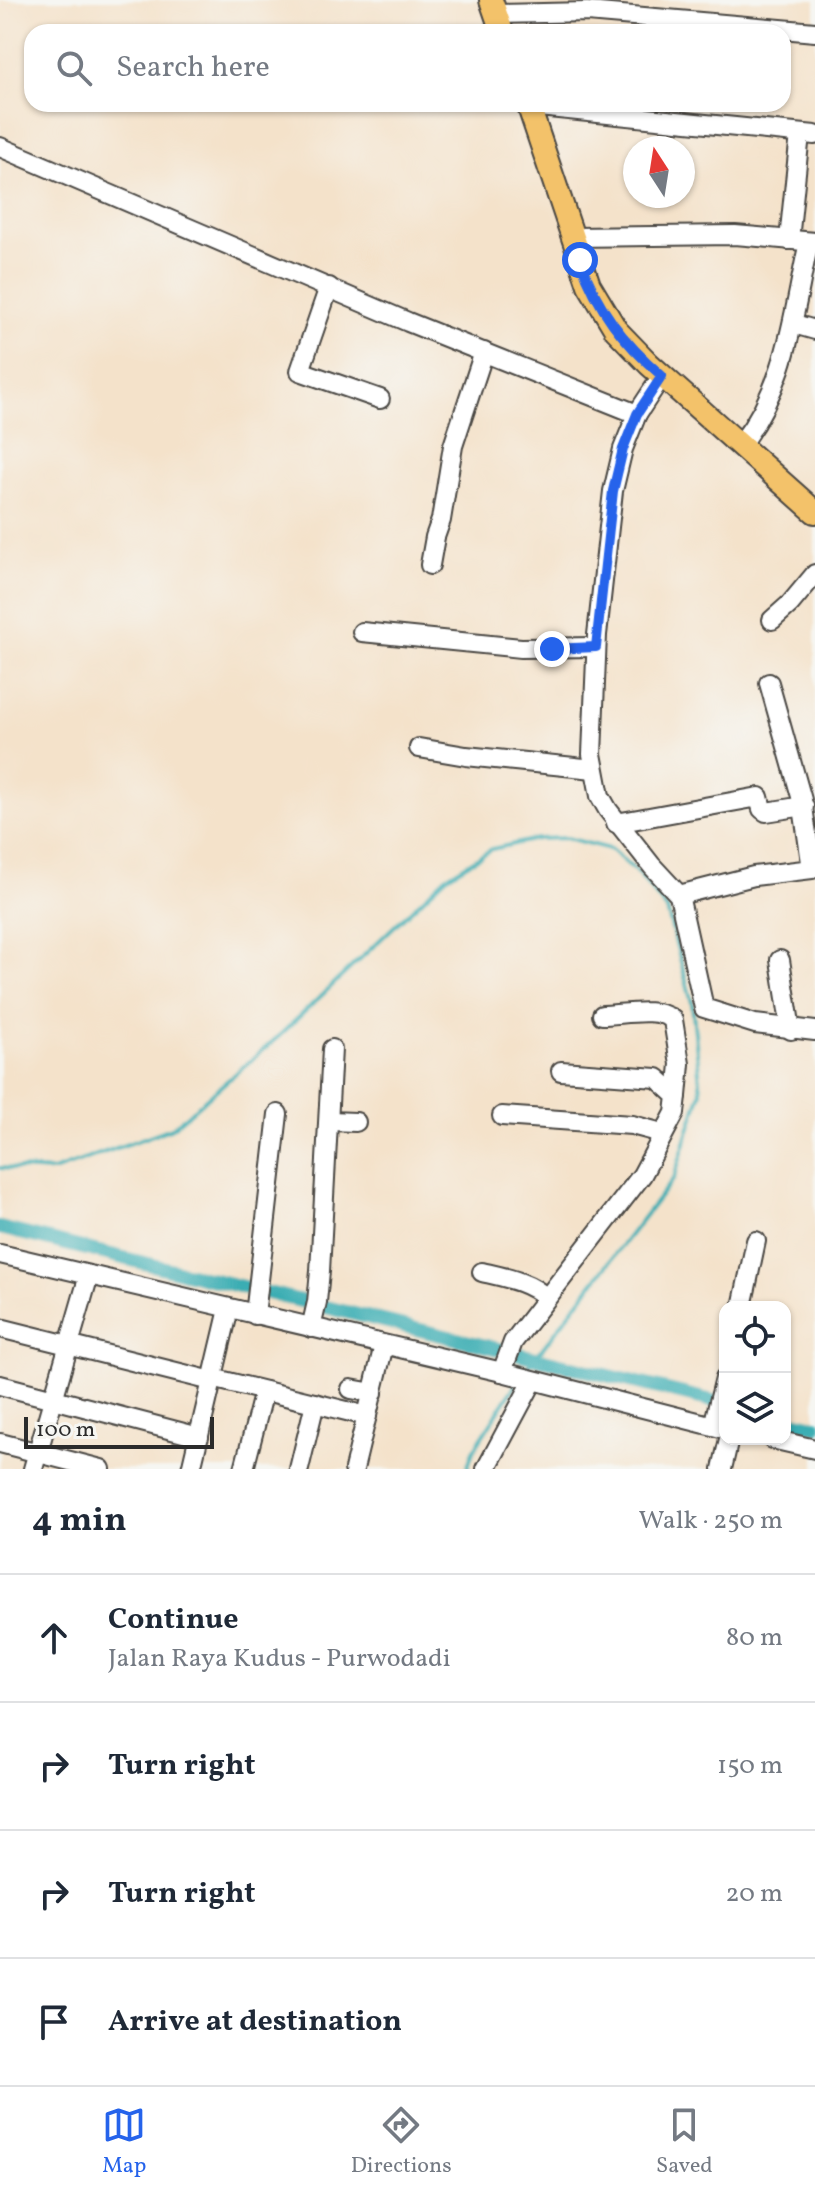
<!DOCTYPE html>
<meta charset="utf-8">
<style>
body{margin:0;font-family:Vollkorn,serif;background:#f6f6f7;color:#1f2937}
.controls{position:absolute;right:24px;bottom:24px;display:grid;overflow:hidden;border-radius:16px;box-shadow:0 2px 6px #0004}
.controls button{width:72px;height:72px;display:grid;place-items:center;padding:0;border:0;border-bottom:2px solid #e0e1e3;background:#fff;color:#1f2937;font:40px sans-serif}
.compass{position:absolute;left:623px;top:136px;width:72px;height:72px;border-radius:50%;background:#fff;box-shadow:0 2px 6px #0004;rotate:348deg}
.scale{position:absolute;left:24px;bottom:20px;width:190px;box-sizing:border-box;padding-left:8px;border:4px solid #2b2b2b;border-top:0;font-size:22px;line-height:28px;white-space:nowrap;color:#2b2b2b;-webkit-text-stroke:6px #f6f6f2;paint-order:stroke}
.stop{position:absolute;width:24px;height:24px;margin:-18px;border:6px solid #2563eb;border-radius:50%;background:#fff}
.stop.end{background:#2563eb;border-color:#fff;box-shadow:0 2px 8px #0008}
.list{margin:0;padding:0;list-style:none}
h2{display:flex;justify-content:space-between;align-items:center;height:104px;margin:0;padding:0 32px;font-size:34px}
h2 small{font-size:26px;font-weight:400;color:#747a83}
.list li{display:grid;grid-template-columns:52px 1fr auto;gap:24px;align-items:center;box-sizing:border-box;height:128px;padding:0 32px;border-top:2px solid #e0e1e3}
.list b{display:block;font-size:30px;white-space:nowrap}
.list p{margin:0;font-size:26px;white-space:nowrap;color:#747a83}
.list em{font-size:26px;font-style:normal;color:#747a83}
.icon{flex:none;width:44px;height:44px;fill:none;stroke:currentColor;stroke-width:2;stroke-linecap:round;stroke-linejoin:round}
.map{position:relative;flex:none;width:815px;height:1469px;overflow:hidden}
.search{position:absolute;background:#fff;box-shadow:0 2px 6px #0004;left:24px;right:24px;top:24px;height:88px;display:flex;align-items:center;gap:20px;box-sizing:border-box;padding:0 28px;border-radius:24px;color:#747a83;font-size:30px}
.sheet{height:616px;background:#fff}
nav{display:flex;justify-content:space-around;align-items:center;box-sizing:border-box;height:112px;border-top:2px solid #e0e1e3;background:#fff;font-size:22px;color:#747a83}
nav a{display:grid;justify-items:center;gap:4px}
nav .on{color:#2563eb}
.map>svg:first-child{display:block}
</style>
<div class="map">
<svg width="815" height="1469" viewBox="0 0 815 1469">
<rect width="100%" height="100%" fill="#f6f6f2"/>
<filter id="ink" filterUnits="userSpaceOnUse"><feTurbulence type="fractalNoise" baseFrequency=".0125" numOctaves="2"/><feDisplacementMap in="SourceGraphic" scale="16" xChannelSelector="R" yChannelSelector="G"/><feConvolveMatrix kernelMatrix="1 2 1 2 8 2 1 2 1" color-interpolation-filters="sRGB"/></filter>
<filter id="wash" filterUnits="userSpaceOnUse"><feTurbulence type="fractalNoise" baseFrequency=".006" numOctaves="4" result="noise"/><feDisplacementMap in="SourceGraphic" scale="32" xChannelSelector="R" yChannelSelector="G"/><feGaussianBlur stdDeviation="1.8" result="paint"/><feColorMatrix in="noise" values="0 0 0 0 0 0 0 0 0 0 0 0 0 0 0 0 0 1.4 0 .05"/><feComposite in="paint" operator="in"/></filter>
<g filter="url(#wash)">
<rect width="100%" height="100%" fill="#f4e2ca"/>
<g fill="none" stroke-linecap="round" stroke-linejoin="round">
<!-- stream -->
<g stroke="#3badb3" stroke-width="4">
<path d="M 0,1168 L 53,1171 L 172,1128 L 278,1037 L 446,877 L 492,849 L 537,839 L 567,838 L 610,849 L 639,874 L 667,910 L 692,1003 L 701,1092 L 674,1178 L 525,1371"/>
<path d="M 467,1469 L 473,1451 L 517,1382"/>
</g>
<!-- canal -->
<g stroke="#3badb3" stroke-width="14">
<path d="M 0,1228 L 725,1404"/>
<path d="M 785,1419 L 815,1426"/>
</g>
</g>
</g>
<g filter="url(#ink)">
<g fill="none" stroke-linecap="round" stroke-linejoin="round">
<!-- minor casing -->
<g stroke="#494643" stroke-width="22">
<g id="minor">
<path d="M 495,14 L 587,12 L 815,32"/>
<path d="M 529,106 L 815,135"/>
<path d="M 0,147 L 408,322 L 637,414 L 623,449 L 613,491 L 597,635 L 592,754 L 600,796 L 608,810 L 652,866 L 679,895 L 704,1008 L 755,1024 L 815,1031"/>
<path d="M 572,237 L 735,235 L 815,242"/>
<path d="M 789,240 L 800,134"/>
<path d="M 329,287 L 300,371 L 380,399"/>
<path d="M 794,324 L 815,330"/>
<path d="M 637,414 L 662,376"/>
<path d="M 740,445 C 789,381 792,317 809,242"/>
<path d="M 430,565 L 435,537 L 441,520 L 453,446 L 484,352"/>
<path d="M 772,620 L 790,604 L 815,574"/>
<path d="M 362,632 L 521,648 L 596,647"/>
<path d="M 419,748 L 466,756 L 594,769"/>
<path d="M 616,823 L 759,797 L 762,809 L 766,812 L 804,806"/>
<path d="M 679,895 L 754,876 L 812,869 L 802,800 L 769,683"/>
<path d="M 780,960 L 791,1030"/>
<path d="M 602,1015 C 621,1015 658,1006 673,1020 L 680,1064 L 677,1096"/>
<path d="M 502,1116 L 632,1125 L 662,1133"/>
<path d="M 330,1121 L 356,1122"/>
<path d="M 0,1254 L 502,1372 L 725,1429"/>
<path d="M 482,1272 C 503,1277 531,1282 546,1298"/>
<path d="M 742,1307 L 756,1241"/>
<path d="M 255,1315 L 278,1114"/>
<path d="M 0,1328 L 212,1381"/>
<path d="M 311,1328 L 317,1302 L 320,1271 L 332,1049"/>
<path d="M 502,1372 L 513,1342 L 642,1175 L 675,1113 L 677,1096 L 657,1078 L 561,1071"/>
<path d="M 212,1378 L 367,1416"/>
<path d="M 0,1385 L 199,1437"/>
<path d="M 351,1389 L 373,1393"/>
<path d="M 713,1426 L 725,1378"/>
<path d="M 772,1439 L 815,1449"/>
<path d="M 0,1443 L 101,1469"/>
<path d="M 33,1469 L 89,1275"/>
<path d="M 191,1469 L 229,1309"/>
<path d="M 244,1469 L 264,1391"/>
<path d="M 299,1469 L 315,1403"/>
<path d="M 354,1469 L 384,1345"/>
<path d="M 486,1469 L 533,1381"/>
<path d="M 722,1469 L 729,1439"/>
</g>
</g>
<!-- major casing -->
<g stroke="#494643" stroke-width="26">
<g id="major">
<path d="M 491,0 L 502,32"/>
<path d="M 528,104 L 589,285 L 616,330 L 649,364 L 815,512"/>
</g>
</g>
<!-- minor -->
<use href="#minor" stroke="#fff" stroke-width="18"/>
<!-- major -->
<use href="#major" stroke="#f3c26a" stroke-width="22"/>
</g>
</g>
<g fill="none" stroke-linecap="round" stroke-linejoin="round" filter="url(#ink)">
<!-- route -->
<path stroke="#2563eb" stroke-width="10" d="M 552,649 L 596,647 L 613,491 L 623,449 L 637,414 L 662,376 C 622,341 598,310 580,260"/>
</g>
</svg>
<div class="controls">
<button><svg class="icon" aria-label="locate" viewBox="0 0 24 24"><circle cx="12" cy="12" r="6"/><path d="M12 2v4M12 18v4M2 12h4M18 12h4"/></svg></button>
<button><svg class="icon" aria-label="layers" viewBox="0 0 24 24"><path d="M12 4l9 5-9 5-9-5zM3 14l9 5 9-5"/></svg></button>
</div>
<svg class="compass" viewBox="-18 -18 36 36"><path d="M0-13l5 13h-10z" fill="#e53935"/><path d="M0 13l5-13h-10z" fill="#747a83"/></svg>
<div class="scale">100 m</div>
<div class="stop" style="left:580px;top:260px"></div>
<div class="stop end" style="left:552px;top:649px"></div>
<div class="search"><svg class="icon" aria-label="search" viewBox="0 0 24 24"><circle cx="10" cy="10" r="6"/><path d="M15 15l6 6"/></svg>Search here</div>
</div>
<section class="sheet">
<h2>4 min<small>Walk · 250 m</small></h2>
<ul class="list">
<li><svg class="icon" aria-label="ahead" viewBox="0 0 24 24"><path d="M12 20V5M6 11l6-6 6 6"/></svg><div><b>Continue</b><p>Jalan Raya Kudus - Purwodadi</p></div><em>80 m</em></li>
<li><svg class="icon" aria-label="right" viewBox="0 0 24 24"><path d="M7 20v-9h11M14 6l5 5-5 5"/></svg><div><b>Turn right</b></div><em>150 m</em></li>
<li><svg class="icon" aria-label="right" viewBox="0 0 24 24"><path d="M7 20v-9h11M14 6l5 5-5 5"/></svg><div><b>Turn right</b></div><em>20 m</em></li>
<li><svg class="icon" aria-label="arrive" viewBox="0 0 24 24"><path d="M6 21V4h12l-3 4 3 4H6"/></svg><div><b>Arrive at destination</b></div></li>
</ul>
</section>
<nav>
<a class="on"><svg class="icon" aria-label="map" viewBox="0 0 24 24"><path d="M3 6l6-2 6 2 6-2v14l-6 2-6-2-6 2zM9 4v14M15 6v14"/></svg>Map</a>
<a><svg class="icon" aria-label="directions" viewBox="0 0 24 24"><path d="M12 3l9 9-9 9-9-9zM9 14v-3h6M13 9l2 2-2 2"/></svg>Directions</a>
<a><svg class="icon" aria-label="saved" viewBox="0 0 24 24"><path d="M7 4h10v16l-5-4-5 4z"/></svg>Saved</a>
</nav>
